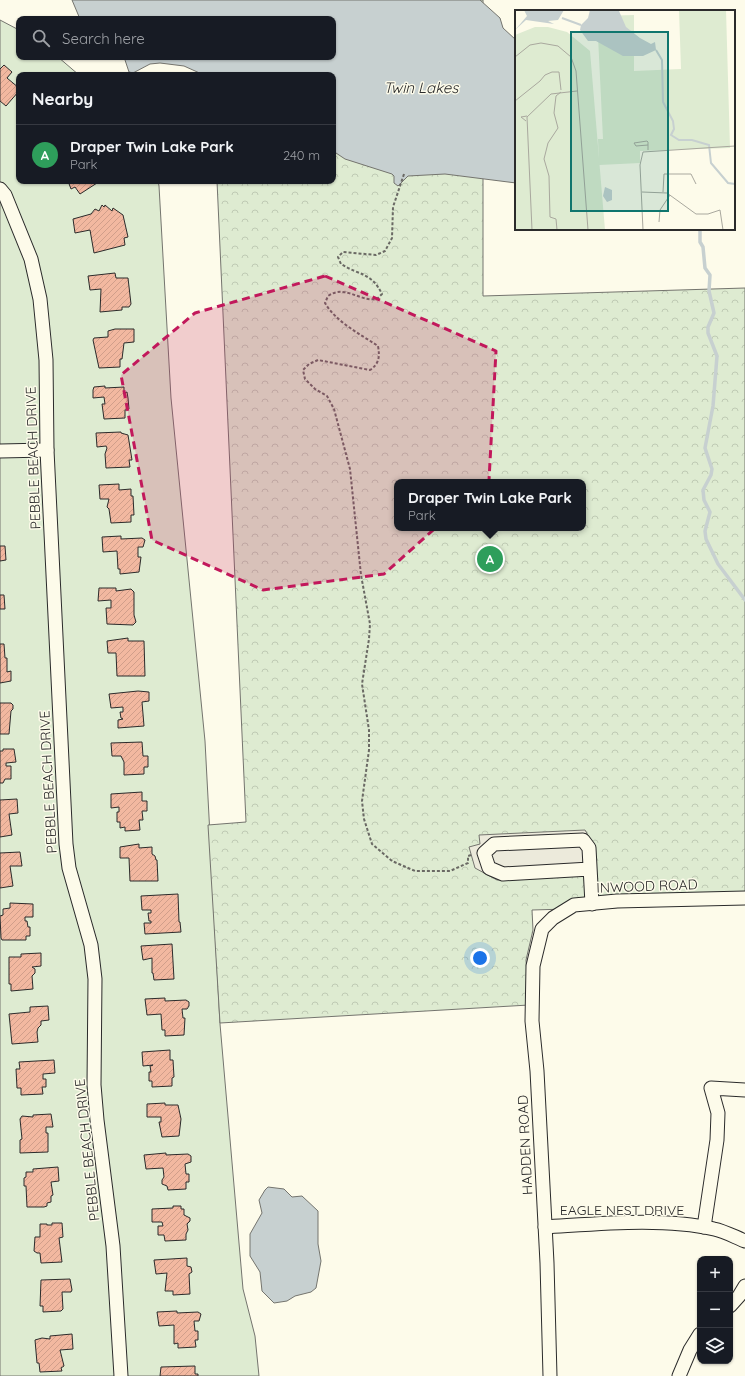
<!DOCTYPE html>
<meta charset="utf-8">
<style>
body{margin:0;font-family:Quicksand,sans-serif;background:#242831;color:#f1f3f6}
.controls{position:absolute;right:12px;bottom:12px;display:grid;overflow:hidden;border-radius:8px;box-shadow:0 1px 3px #0004}
.controls button{width:36px;height:36px;display:grid;place-items:center;padding:0;border:0;border-bottom:1px solid #363941;background:#171b24;color:#f1f3f6;font:20px sans-serif}
.you{position:absolute;left:480px;top:958px;width:14px;height:14px;margin:-10px;border:3px solid #fff;border-radius:50%;background:#1a73e8;box-shadow:0 0 0 6px #1a73e833}
.badge{display:grid;place-items:center;width:26px;height:26px;border-radius:50%;background:#c62828;color:#fff;font-size:13px;font-weight:700}
.pin{position:absolute;translate:-50% -50%;border:2px solid #fff;box-shadow:0 1px 4px #0006}
.popup{position:absolute;left:394px;top:479px;width:192px;height:52px;box-sizing:border-box;display:grid;place-content:center;border-radius:8px;background:#171b24;filter:drop-shadow(0 1px 3px #0005);font-size:13px;white-space:nowrap;color:#9ea1a6}
.popup b{font-size:15px;color:#f1f3f6}
.popup::after{content:'';position:absolute;left:50%;top:100%;margin-left:-8px;border:8px solid transparent;border-top-color:#171b24}
.list{margin:0;padding:0;list-style:none}
h2{display:flex;justify-content:space-between;align-items:center;height:52px;margin:0;padding:0 16px;font-size:17px}
h2 small{font-size:13px;font-weight:400;color:#9ea1a6}
.list li{display:grid;grid-template-columns:26px 1fr auto;gap:12px;align-items:center;box-sizing:border-box;height:60px;padding:0 16px;border-top:1px solid #363941}
.list b{display:block;font-size:15px;white-space:nowrap}
.list p{margin:0;font-size:13px;white-space:nowrap;color:#9ea1a6}
.list em{font-size:13px;font-style:normal;color:#9ea1a6}
.icon{flex:none;width:22px;height:22px;fill:none;stroke:currentColor;stroke-width:2;stroke-linecap:round;stroke-linejoin:round}
.map{position:relative;flex:none;width:745px;height:1376px;overflow:hidden}
.search{position:absolute;background:#171b24;box-shadow:0 1px 3px #0004;left:16px;top:16px;width:320px;height:44px;display:flex;align-items:center;gap:10px;box-sizing:border-box;padding:0 14px;border-radius:8px;color:#9ea1a6;font-size:15px}
.panel{position:absolute;background:#171b24;box-shadow:0 1px 3px #0004;left:16px;top:72px;width:320px;height:112px;border-radius:8px}
.map>svg:first-child{display:block}
</style>
<div class="map">
<svg width="745" height="1376" viewBox="0 0 745 1376">
<defs>
<pattern id="park-crowns" width="20" height="18" patternUnits="userSpaceOnUse"><rect width="20" height="18" fill="#deebd1"/><path d="M2 6a3 3 0 1 1 6 0M12 15a3 3 0 1 1 6 0" fill="none" stroke="#bfcab4"/></pattern>
<pattern id="building-hatch" width="6" height="6" patternUnits="userSpaceOnUse"><rect width="6" height="6" fill="#f2b8a0"/><path d="M-1 1l2-2M0 6l6-6M5 7l2-2" fill="none" stroke="#d09e8a"/></pattern>
</defs>
<rect width="100%" height="100%" fill="#fdfbea"/>
<!-- green -->
<path fill="#deebd1" stroke="#74746e" d="M 0,20 L 19,30 L 19,57 L 58,57 L 79,75 L 19,75 L 19,181 L 158,181 L 159,186 L 171,398 L 205,741 L 220,1024 L 243,1289 L 255,1336 L 259,1376 L 0,1376 Z"/>
<!-- park -->
<path fill="url(#park-crowns)" stroke="#74746e" fill-rule="evenodd" d="M 209,0 L 483,0 L 483,296 L 745,288 L 745,904 L 532,910 L 533,930 L 526,960 L 529,1005 L 220,1023 L 208,825 L 246,822 L 217,181 L 333,181 L 333,19 ZM 397,482 L 583,482 L 583,528 L 397,528 Z"/>
<!-- parking -->
<path fill="#eceadb" stroke="#74746e" d="M 585,830 L 594,846 L 595,874 L 497,880 L 475,868 L 469,847 L 480,844 L 479,835 Z"/>
<!-- water -->
<g fill="#c7d0d0" stroke="#74746e">
<path d="M 72,0 L 480,0 L 500,18 L 503,28 L 516,40 L 516,183 L 445,174 L 408,176 L 398,186 L 394,183 L 394,176 L 392,174 L 345,159 L 333,151 L 333,75 L 204,75 L 184,66 L 160,63 L 150,64 L 133,73 L 129,72 L 124,57 L 333,57 L 333,19 L 80,19 Z"/>
<path d="M 268,1187 L 284,1189 L 292,1197 L 302,1196 L 318,1211 L 318,1244 L 321,1261 L 316,1288 L 311,1292 L 295,1296 L 287,1301 L 274,1303 L 262,1291 L 260,1272 L 250,1256 L 250,1234 L 262,1213 L 259,1200 L 265,1190 Z"/>
</g>
<g fill="none" stroke-linecap="round" stroke-linejoin="round">
<!-- stream -->
<path stroke="#c7d0d0" stroke-width="3.5" d="M 700,229 L 700,242 L 703,247 L 705,268 L 710,275 L 709,291 L 714,313 L 708,327 L 708,333 L 717,356 L 713,406 L 705,448 L 712,469 L 711,475 L 703,490 L 704,500 L 710,512 L 705,531 L 706,539 L 718,564 L 745,600"/>
</g>
<!-- building -->
<g fill="url(#building-hatch)" stroke="#2b2b2b">
<path d="M 4,65 L 12,72 L 7,78 L 19,88 L 19,91 L 6,106 L 0,101 L 0,69 Z"/>
<path d="M 68,181 L 95,181 L 97,183 L 80,194 L 75,187 L 71,189 Z"/>
<path d="M 102,205 L 104,207 L 105,205 L 112,211 L 113,208 L 123,215 L 128,237 L 124,238 L 125,245 L 94,253 L 90,230 L 75,233 L 73,219 L 91,214 L 95,209 L 99,211 Z"/>
<path d="M 115,273 L 116,278 L 128,278 L 131,304 L 129,307 L 122,307 L 122,310 L 100,312 L 101,289 L 90,290 L 88,276 Z"/>
<path d="M 115,329 L 134,329 L 134,342 L 124,343 L 122,359 L 120,359 L 120,367 L 99,368 L 93,340 L 94,338 L 108,337 L 108,331 Z"/>
<path d="M 105,386 L 105,388 L 124,387 L 124,393 L 127,392 L 128,398 L 129,409 L 125,410 L 125,418 L 104,419 L 102,404 L 105,404 L 104,397 L 93,398 L 93,390 L 94,387 Z"/>
<path d="M 121,432 L 121,433 L 128,435 L 132,460 L 129,460 L 130,467 L 106,468 L 105,454 L 107,448 L 106,446 L 97,447 L 96,433 Z"/>
<path d="M 119,484 L 119,490 L 131,489 L 131,496 L 133,496 L 134,515 L 131,515 L 131,522 L 111,523 L 109,509 L 107,507 L 109,499 L 100,499 L 99,485 Z"/>
<path d="M 121,536 L 121,539 L 142,538 L 145,540 L 143,547 L 138,547 L 138,557 L 141,557 L 139,572 L 120,574 L 120,569 L 118,569 L 117,551 L 103,552 L 102,537 Z"/>
<path d="M 0,546 L 5,546 L 6,560 L 0,561 Z"/>
<path d="M 99,588 L 116,588 L 116,591 L 131,589 L 134,592 L 134,615 L 136,622 L 133,625 L 107,624 L 106,608 L 111,608 L 111,600 L 98,601 Z"/>
<path d="M 0,595 L 4,595 L 5,609 L 0,609 Z"/>
<path d="M 128,638 L 128,641 L 144,641 L 145,676 L 117,676 L 116,653 L 108,653 L 107,641 Z"/>
<path d="M 0,644 L 4,644 L 5,658 L 7,658 L 7,672 L 11,671 L 11,681 L 0,683 Z"/>
<path d="M 138,691 L 149,692 L 149,701 L 142,702 L 144,726 L 118,728 L 118,720 L 123,719 L 121,718 L 120,712 L 123,712 L 123,707 L 111,708 L 109,694 Z"/>
<path d="M 0,703 L 11,703 L 13,705 L 13,709 L 11,711 L 9,734 L 0,734 Z"/>
<path d="M 142,742 L 143,756 L 148,756 L 148,767 L 144,767 L 144,774 L 124,775 L 124,762 L 121,756 L 112,756 L 111,743 Z"/>
<path d="M 3,749 L 14,749 L 16,762 L 6,763 L 6,766 L 11,766 L 11,779 L 5,779 L 3,783 L 0,783 L 0,751 L 3,751 Z"/>
<path d="M 142,792 L 142,801 L 147,801 L 147,811 L 142,811 L 143,820 L 139,820 L 140,830 L 125,831 L 125,827 L 120,828 L 120,822 L 117,822 L 117,812 L 119,812 L 119,807 L 111,808 L 111,794 Z"/>
<path d="M 17,799 L 18,813 L 9,814 L 12,835 L 0,837 L 0,800 Z"/>
<path d="M 139,844 L 139,848 L 152,847 L 152,854 L 155,856 L 156,860 L 157,860 L 158,881 L 130,881 L 129,858 L 120,858 L 120,847 Z"/>
<path d="M 20,852 L 22,866 L 10,866 L 13,886 L 0,888 L 0,853 Z"/>
<path d="M 178,894 L 179,922 L 180,922 L 181,932 L 145,934 L 144,923 L 151,923 L 151,921 L 149,921 L 148,913 L 151,913 L 151,910 L 142,910 L 141,896 Z"/>
<path d="M 10,903 L 33,904 L 33,917 L 25,917 L 25,921 L 27,921 L 28,927 L 30,927 L 30,936 L 26,936 L 26,940 L 2,940 L 1,938 L 0,916 L 3,915 L 3,909 L 10,908 Z"/>
<path d="M 172,944 L 174,979 L 154,980 L 153,973 L 152,973 L 152,958 L 143,960 L 141,946 Z"/>
<path d="M 41,953 L 41,966 L 32,967 L 35,969 L 35,973 L 32,976 L 33,989 L 11,991 L 11,984 L 9,984 L 9,957 L 21,957 L 21,954 Z"/>
<path d="M 165,998 L 165,1001 L 186,1000 L 189,1002 L 189,1006 L 187,1009 L 182,1009 L 183,1018 L 185,1018 L 184,1035 L 165,1036 L 165,1030 L 162,1030 L 161,1014 L 147,1015 L 145,999 Z"/>
<path d="M 48,1006 L 49,1020 L 41,1021 L 41,1025 L 38,1028 L 37,1032 L 38,1042 L 12,1044 L 9,1014 L 30,1012 L 30,1007 Z"/>
<path d="M 170,1050 L 170,1060 L 173,1060 L 174,1077 L 172,1078 L 172,1086 L 152,1087 L 152,1081 L 149,1081 L 149,1072 L 151,1072 L 150,1066 L 153,1065 L 143,1066 L 142,1052 Z"/>
<path d="M 54,1060 L 55,1073 L 43,1074 L 43,1079 L 46,1079 L 46,1087 L 42,1087 L 43,1094 L 21,1095 L 21,1088 L 17,1088 L 16,1069 L 20,1069 L 19,1062 Z"/>
<path d="M 165,1103 L 165,1105 L 178,1105 L 181,1119 L 179,1136 L 162,1137 L 159,1122 L 161,1122 L 161,1117 L 147,1117 L 147,1104 Z"/>
<path d="M 51,1114 L 53,1127 L 46,1127 L 46,1133 L 48,1133 L 48,1152 L 20,1153 L 20,1140 L 22,1139 L 20,1119 L 22,1116 L 33,1117 L 33,1115 Z"/>
<path d="M 166,1153 L 166,1155 L 188,1154 L 191,1156 L 191,1162 L 185,1164 L 186,1174 L 189,1174 L 189,1182 L 186,1182 L 186,1189 L 168,1190 L 167,1186 L 162,1184 L 162,1180 L 164,1177 L 163,1168 L 146,1169 L 144,1155 Z"/>
<path d="M 58,1167 L 59,1181 L 51,1182 L 53,1195 L 51,1196 L 51,1202 L 47,1203 L 47,1206 L 44,1207 L 27,1207 L 26,1186 L 24,1186 L 24,1178 L 26,1177 L 26,1172 L 33,1172 L 33,1169 Z"/>
<path d="M 173,1206 L 181,1206 L 181,1209 L 184,1209 L 184,1215 L 190,1218 L 190,1221 L 187,1224 L 188,1230 L 186,1234 L 186,1240 L 165,1241 L 164,1235 L 158,1235 L 158,1226 L 163,1226 L 162,1222 L 152,1222 L 152,1209 L 173,1208 Z"/>
<path d="M 52,1223 L 62,1223 L 63,1237 L 59,1238 L 62,1262 L 41,1263 L 40,1253 L 37,1253 L 34,1251 L 35,1237 L 40,1237 L 40,1224 L 47,1224 L 47,1225 L 52,1225 Z"/>
<path d="M 187,1258 L 187,1266 L 191,1267 L 192,1272 L 189,1274 L 190,1294 L 173,1295 L 173,1291 L 165,1291 L 167,1273 L 156,1274 L 154,1260 Z"/>
<path d="M 70,1279 L 72,1290 L 71,1292 L 62,1292 L 63,1309 L 61,1311 L 43,1312 L 43,1306 L 40,1306 L 41,1280 Z"/>
<path d="M 177,1311 L 177,1313 L 198,1312 L 201,1314 L 199,1321 L 194,1321 L 195,1331 L 198,1331 L 198,1340 L 195,1340 L 196,1347 L 178,1348 L 178,1343 L 174,1344 L 174,1325 L 159,1326 L 157,1312 Z"/>
<path d="M 72,1334 L 73,1349 L 60,1350 L 64,1366 L 61,1368 L 62,1371 L 40,1372 L 39,1363 L 37,1363 L 35,1340 L 42,1338 L 50,1339 L 50,1336 Z"/>
<path d="M 195,1366 L 195,1374 L 198,1374 L 198,1376 L 160,1376 L 161,1367 Z"/>
</g>
<g fill="none" stroke-linecap="round" stroke-linejoin="round">
<!-- minor casing -->
<g stroke="#2b2b2b" stroke-width="15">
<g id="minor">
<path d="M 0,189 L 5,195 L 31,259 L 40,299 L 46,360 L 47,450 L 66,844 L 69,868 L 91,945 L 95,979 L 94,1085 L 97,1120 L 113,1246 L 121,1376"/>
<path d="M 0,451 L 47,450"/>
<path d="M 590,869 L 503,874 L 489,868 L 484,853 L 494,844 L 583,840 L 589,848 L 592,904"/>
<path d="M 545,1227 C 596,1224 663,1217 714,1229 C 724,1231 735,1237 745,1241"/>
<path d="M 704,1227 L 717,1140 L 718,1113 L 711,1088 L 745,1090"/>
<path d="M 730,1306 L 739,1296 L 745,1286"/>
<path d="M 550,1376 L 547,1263 L 537,1071 L 532,1021 L 533,966 L 542,929 L 553,918 L 574,905 L 617,901 L 745,898"/>
<path d="M 679,1376 L 690,1350 L 700,1334"/>
</g>
</g>
<!-- path -->
<path stroke="#6a6964" stroke-width="2" stroke-dasharray="3 2" stroke-linecap="butt" d="M 404,174 L 393,207 L 392,238 L 385,251 L 376,255 L 343,252 L 338,257 L 341,264 C 360,276 371,272 382,294 L 377,299 C 359,302 345,284 328,296 L 325,303 C 336,322 360,334 378,346 C 380,357 379,364 370,370 L 318,360 L 309,364 L 303,370 L 305,379 L 315,389 L 327,396 L 334,409 L 350,469 L 361,575 L 370,624 L 369,639 L 362,684 L 369,730 L 369,750 L 362,801 L 364,819 L 372,844 L 392,861 L 415,871 L 450,871 L 468,863 L 468,856 L 471,855"/>
<!-- minor -->
<use href="#minor" stroke="#fdfbea" stroke-width="13"/>
</g>
<!-- marked area -->
<path fill="#c2185b" fill-opacity="0.2" stroke="#c2185b" stroke-width="3" stroke-dasharray="8 5" stroke-linejoin="round" d="M 325,276 L 496,351 L 489,480 L 384,574 L 263,590 L 152,540 L 121,375 L 195,313 Z"/>
<g text-anchor="middle" stroke-width="3" stroke-linejoin="round" paint-order="stroke">
<!-- street labels -->
<g font-size="14" fill="#2b2b2b" stroke="#fdfbea">
<text transform="translate(33 458) rotate(-92)" y="5">PEBBLE BEACH DRIVE</text>
<text transform="translate(48 782) rotate(-93)" y="5">PEBBLE BEACH DRIVE</text>
<text transform="translate(647 886) rotate(-2)" y="5">INWOOD ROAD</text>
<text transform="translate(525 1145) rotate(-93)" y="5">HADDEN ROAD</text>
<text transform="translate(87 1150) rotate(-96)" y="5">PEBBLE BEACH DRIVE</text>
<text x="622" y="1215">EAGLE NEST DRIVE</text>
</g>
<!-- water labels -->
<g font-size="15" font-style="italic" fill="#2b2b2b" stroke="#fdfbea">
<text x="421" y="93">Twin Lakes</text>
</g>
</g>
<!-- overview -->
<g transform="translate(515 10)">
<rect width="220" height="220" fill="#fdfbea"/>
<path d="M 20,17 L 33,17 L 52,22 L 75,41 L 90,220 L 0,220 L 0,25 Z" fill="#deebd1"/>
<path d="M 164,0 L 211,0 L 215,138 L 125,141 L 125,153 L 84,155 L 83,129 L 88,129 L 82,6 L 119,5 L 119,61 L 166,59 Z" fill="#deebd1"/>
<path d="M 9,0 L 49,0 L 43,10 L 33,11 L 39,14 L 11,10 L 0,20 L 12,6 ZM 75,0 L 104,1 L 111,17 L 125,28 L 136,34 L 140,32 L 141,40 L 128,46 L 108,46 L 81,31 L 73,31 L 65,20 L 66,15 L 73,8 ZM 90,177 L 97,180 L 97,190 L 92,192 L 88,186 Z" fill="#c7d0d0"/>
<path fill="none" stroke="#c7d0d0" stroke-width="2" d="M 47,8 L 66,15M 141,40 L 147,50 L 148,92 L 158,111 L 159,119 L 156,125 L 164,130 L 177,130 L 194,135 L 196,153 L 213,173 L 220,174"/>
<path fill="none" stroke="#a9a89e" stroke-width="1" d="M 0,47 L 15,35 L 26,33 L 43,36 L 56,47 L 61,61 L 73,220M 0,91 L 25,71 L 30,65 L 37,62 L 44,62 L 46,80M 11,111 L 6,107 L 12,106M 133,135 L 121,136 L 119,133 L 132,131 L 133,132 L 133,140M 127,182 L 152,183 L 181,204 L 193,204 L 205,200 L 208,220M 148,182 L 149,164 L 176,164 L 181,174M 144,212 L 145,200 L 155,185M 17,220 L 12,107 L 36,84 L 62,81M 42,220 L 41,209 L 35,207 L 34,166 L 29,149 L 33,133 L 43,118 L 39,103 L 41,86 L 46,82M 128,220 L 125,155 L 128,142 L 220,136"/>
<path fill="#0f766e" fill-opacity="0.15" stroke="#0f766e" stroke-width="2" d="M 56,22 L 153,22 L 153,201 L 56,201 Z"/>
<rect width="220" height="220" fill="none" stroke="#2b2b2b" stroke-width="2"/>
</g>
</svg>
<div class="controls">
<button>+</button>
<button>−</button>
<button><svg class="icon" aria-label="layers" viewBox="0 0 24 24"><path d="M12 4l9 5-9 5-9-5zM3 14l9 5 9-5"/></svg></button>
</div>
<div class="you"></div>
<div class="pin badge" style="left:490px;top:559px;background:#2e9e5b">A</div>
<div class="popup"><b>Draper Twin Lake Park</b>Park</div>
<div class="search"><svg class="icon" aria-label="search" viewBox="0 0 24 24"><circle cx="10" cy="10" r="6"/><path d="M15 15l6 6"/></svg>Search here</div>
<section class="panel">
<h2>Nearby<small></small></h2>
<ul class="list">
<li><span class="badge" style="background:#2e9e5b">A</span><div><b>Draper Twin Lake Park</b><p>Park</p></div><em>240 m</em></li>
</ul>
</section>
</div>
